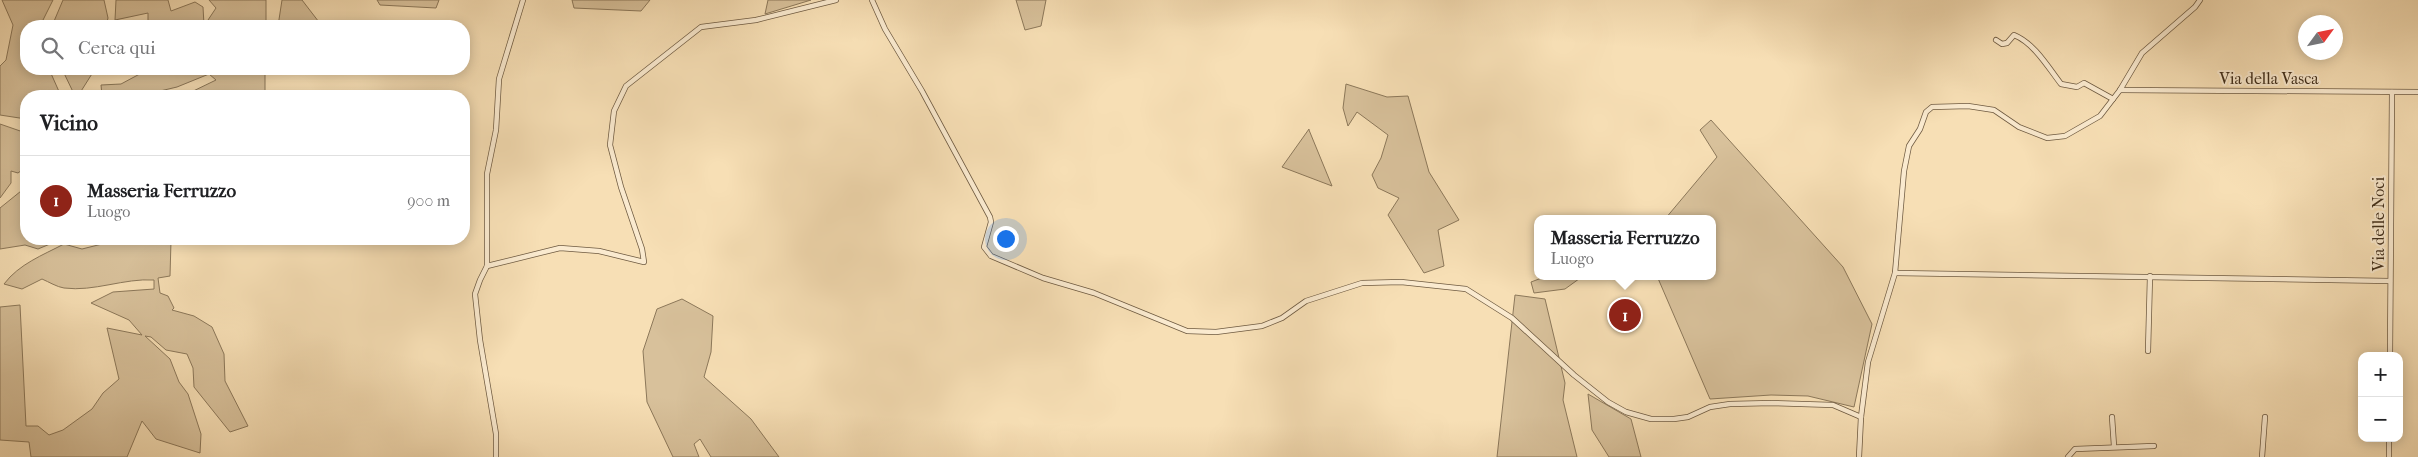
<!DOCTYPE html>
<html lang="it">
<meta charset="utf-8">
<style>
body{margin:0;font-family:"IM FELL French Canon",serif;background:#f6f6f6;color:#202124}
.controls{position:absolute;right:15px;bottom:15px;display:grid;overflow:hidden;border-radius:10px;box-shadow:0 2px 12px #0003}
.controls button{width:45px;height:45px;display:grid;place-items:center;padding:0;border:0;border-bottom:1px solid #e0e0e0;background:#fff;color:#202124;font:25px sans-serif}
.compass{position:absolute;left:2298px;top:15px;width:45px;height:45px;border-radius:50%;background:#fff;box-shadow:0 2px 12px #0003;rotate:57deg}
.you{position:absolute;left:1005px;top:238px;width:18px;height:18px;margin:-12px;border:4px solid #fff;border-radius:50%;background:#1a73e8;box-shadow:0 0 0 8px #1a73e833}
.badge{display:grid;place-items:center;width:32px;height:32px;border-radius:50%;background:#8f2418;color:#fff;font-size:16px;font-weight:700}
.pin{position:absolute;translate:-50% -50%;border:2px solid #fff;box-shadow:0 1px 5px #0006}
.popup{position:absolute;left:1534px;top:215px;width:182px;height:65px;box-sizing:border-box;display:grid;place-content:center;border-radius:10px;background:#fff;filter:drop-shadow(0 1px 4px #0005);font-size:16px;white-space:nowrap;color:#757577}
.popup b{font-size:19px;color:#202124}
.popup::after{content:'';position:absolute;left:50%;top:100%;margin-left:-10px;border:10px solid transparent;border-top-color:#fff}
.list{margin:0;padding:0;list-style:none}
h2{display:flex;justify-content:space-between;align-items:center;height:65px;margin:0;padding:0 20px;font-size:21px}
h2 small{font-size:16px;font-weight:400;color:#757577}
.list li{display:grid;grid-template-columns:32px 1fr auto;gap:15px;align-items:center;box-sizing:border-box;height:90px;padding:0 20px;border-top:1px solid #e0e0e0}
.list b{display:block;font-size:19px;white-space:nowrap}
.list p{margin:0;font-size:16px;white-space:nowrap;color:#757577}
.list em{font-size:16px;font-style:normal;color:#757577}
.icon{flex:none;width:28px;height:28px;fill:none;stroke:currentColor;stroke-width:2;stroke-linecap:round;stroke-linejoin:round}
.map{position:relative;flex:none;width:2418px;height:457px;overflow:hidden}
.search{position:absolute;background:#fff;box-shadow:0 2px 12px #0003;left:20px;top:20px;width:450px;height:55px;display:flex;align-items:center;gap:12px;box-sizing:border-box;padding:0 18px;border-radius:20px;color:#757577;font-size:19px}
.panel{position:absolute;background:#fff;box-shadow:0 2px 12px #0003;left:20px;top:90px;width:450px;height:155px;border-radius:20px}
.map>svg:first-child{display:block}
</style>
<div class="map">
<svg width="2418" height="457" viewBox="0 0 2418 457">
<rect width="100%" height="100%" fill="#f7dfb5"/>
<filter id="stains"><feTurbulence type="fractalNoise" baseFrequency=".004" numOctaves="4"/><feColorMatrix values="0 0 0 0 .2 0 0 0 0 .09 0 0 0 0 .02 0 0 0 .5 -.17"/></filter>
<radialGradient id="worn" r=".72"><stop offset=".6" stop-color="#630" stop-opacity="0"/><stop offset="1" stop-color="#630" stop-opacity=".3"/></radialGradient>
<!-- green -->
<g fill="#d8c19b" stroke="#8c785a">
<path d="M 2,0 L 53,0 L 42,22 L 42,26 L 26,26 L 26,69 L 49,69 L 61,96 L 26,96 L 26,119 L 0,115 L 0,66 L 6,60 L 13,25 Z"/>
<path d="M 63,0 L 104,0 L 108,18 L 106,26 L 52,26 Z"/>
<path d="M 116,0 L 168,0 L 171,11 L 195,2 L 203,7 L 204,25 L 143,26 L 148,20 L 148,13 L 115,20 Z"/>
<path d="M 209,0 L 266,0 L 266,26 L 211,26 L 208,20 L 216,8 Z"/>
<path d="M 282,0 L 302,0 L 322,26 L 278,26 Z"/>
<path d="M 377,0 L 439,0 L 436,8 L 380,5 Z"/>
<path d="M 572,0 L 650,0 L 641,11 L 574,8 Z"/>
<path d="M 768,0 L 811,0 L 765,14 Z"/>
<path d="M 1016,0 L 1046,0 L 1041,26 L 1025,30 Z"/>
<path d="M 62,69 L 95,69 L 78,96 L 75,96 Z"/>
<path d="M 149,69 L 265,69 L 265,96 L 183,96 L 216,80 L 209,74 L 177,87 L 139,96 L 102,96 L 101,85 L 121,84 Z"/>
<path d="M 1346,84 L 1387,97 L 1408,96 L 1429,172 L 1459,220 L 1438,230 L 1444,266 L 1424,273 L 1388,215 L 1399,198 L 1378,188 L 1372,175 L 1381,158 L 1388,135 L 1357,112 L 1348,126 L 1343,108 Z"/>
<path d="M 1711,120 L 1843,267 L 1872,324 L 1854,407 L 1808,396 L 1771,395 L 1710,399 L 1657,276 L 1712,276 L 1712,219 L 1665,219 L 1717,157 L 1700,130 Z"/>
<path d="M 0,124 L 26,133 L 26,167 L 18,173 L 11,171 L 11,183 L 0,198 Z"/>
<path d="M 1309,129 L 1309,130 L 1332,186 L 1282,167 Z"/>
<path d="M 26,187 L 26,239 L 62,239 L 38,249 L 25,245 L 0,249 L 0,208 Z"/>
<path d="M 122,239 L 164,239 L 171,241 L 170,276 L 158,278 L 160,293 L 168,296 L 174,308 L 172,310 L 194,316 L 212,327 L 224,354 L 225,381 L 248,426 L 230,432 L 194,387 L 193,368 L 187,354 L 166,350 L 151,337 L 145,336 L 170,359 L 179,382 L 188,394 L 201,434 L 200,453 L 156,439 L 142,421 L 127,457 L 31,457 L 29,442 L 0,440 L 0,307 L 20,305 L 26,426 L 38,426 L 49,435 L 63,430 L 92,409 L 103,393 L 119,379 L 107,328 L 142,335 L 129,320 L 91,303 L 113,292 L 154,289 L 154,280 C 124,278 94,292 64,288 C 57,287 49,282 42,279 L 22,289 L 4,284 C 19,264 43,255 64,244 L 82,249 Z"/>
<path d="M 1547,276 L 1583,276 L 1565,289 L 1534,293 L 1531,282 Z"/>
<path d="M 1515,295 L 1545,299 L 1565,383 L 1563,400 L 1577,457 L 1497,457 Z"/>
<path d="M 682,299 L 713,316 L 711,352 L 704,377 L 751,419 L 779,457 L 711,457 L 700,439 L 694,444 L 699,457 L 673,457 L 647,402 L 643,351 L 657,309 Z"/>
<path d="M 1588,394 L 1631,419 L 1641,457 L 1609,457 L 1592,430 Z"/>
</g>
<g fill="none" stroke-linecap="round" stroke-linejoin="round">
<!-- minor casing -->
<g stroke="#6e5a41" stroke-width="6">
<g id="minor">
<path d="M 872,0 L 885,29 L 922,91 L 990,217 L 991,222 L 984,247 L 991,256 L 1043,278 L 1094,293 L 1187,331 L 1216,332 L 1262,326 L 1282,318 L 1306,301 L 1362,283 L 1401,282 L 1466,289 L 1512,318 L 1574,375 L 1608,402 L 1626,412 L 1651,419 L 1674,419 L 1688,417 L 1710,407 L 1730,404 L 1772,403 L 1833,405 L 1861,417"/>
<path d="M 1996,40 L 2002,44 L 2007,43 L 2014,35 C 2034,43 2048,67 2061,84 L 2077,87 L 2084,83 L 2113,99"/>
<path d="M 2120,90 L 2418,92"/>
<path d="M 487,266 L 560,248 L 599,251 L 644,262 L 642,249 L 621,187 L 610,145 L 614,111 L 626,86 L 701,27 L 756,20 L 836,0"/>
<path d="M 1895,273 L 2390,281"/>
<path d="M 2148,351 L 2150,276"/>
<path d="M 2390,356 L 2392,92"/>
<path d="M 2112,417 L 2114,446"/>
<path d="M 496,457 L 496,434 L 480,340 L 475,294 L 480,280 L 487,266 L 487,174 L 496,130 L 499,79 L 523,0"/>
<path d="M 1859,457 L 1861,417 L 1868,362 L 1895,273 L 1904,171 L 1909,146 L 1920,129 L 1926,112 L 1932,107 L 1968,106 L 1994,110 L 2019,127 L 2047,138 L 2065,136 L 2100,116 L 2120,90 L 2142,53 L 2195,7 L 2200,0"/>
<path d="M 2068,457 L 2075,449 L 2154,446"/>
<path d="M 2262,457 L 2265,417"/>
<path d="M 2389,457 L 2389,438"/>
</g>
</g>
<!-- minor -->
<use href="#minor" stroke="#faeacf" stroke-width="4.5"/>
</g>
<g text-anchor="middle" stroke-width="4" stroke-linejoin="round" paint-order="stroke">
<!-- street labels -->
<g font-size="16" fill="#412e1a" stroke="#faeacf">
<text x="2269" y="84">Via della Vasca</text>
<text transform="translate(2378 224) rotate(-90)" y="6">Via delle Noci</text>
</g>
</g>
<rect width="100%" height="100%" filter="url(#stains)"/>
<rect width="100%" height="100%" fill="url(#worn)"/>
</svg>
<div class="controls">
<button>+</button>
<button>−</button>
</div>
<svg class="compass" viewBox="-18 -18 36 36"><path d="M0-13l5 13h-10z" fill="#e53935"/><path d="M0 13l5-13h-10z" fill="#757577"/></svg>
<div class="you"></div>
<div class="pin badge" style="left:1625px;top:315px">1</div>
<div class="popup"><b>Masseria Ferruzzo</b>Luogo</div>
<div class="search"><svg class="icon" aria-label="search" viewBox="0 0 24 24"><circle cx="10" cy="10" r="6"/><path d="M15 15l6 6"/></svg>Cerca qui</div>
<section class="panel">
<h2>Vicino<small></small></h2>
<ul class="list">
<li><span class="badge">1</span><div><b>Masseria Ferruzzo</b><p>Luogo</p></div><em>900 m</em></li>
</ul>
</section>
</div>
